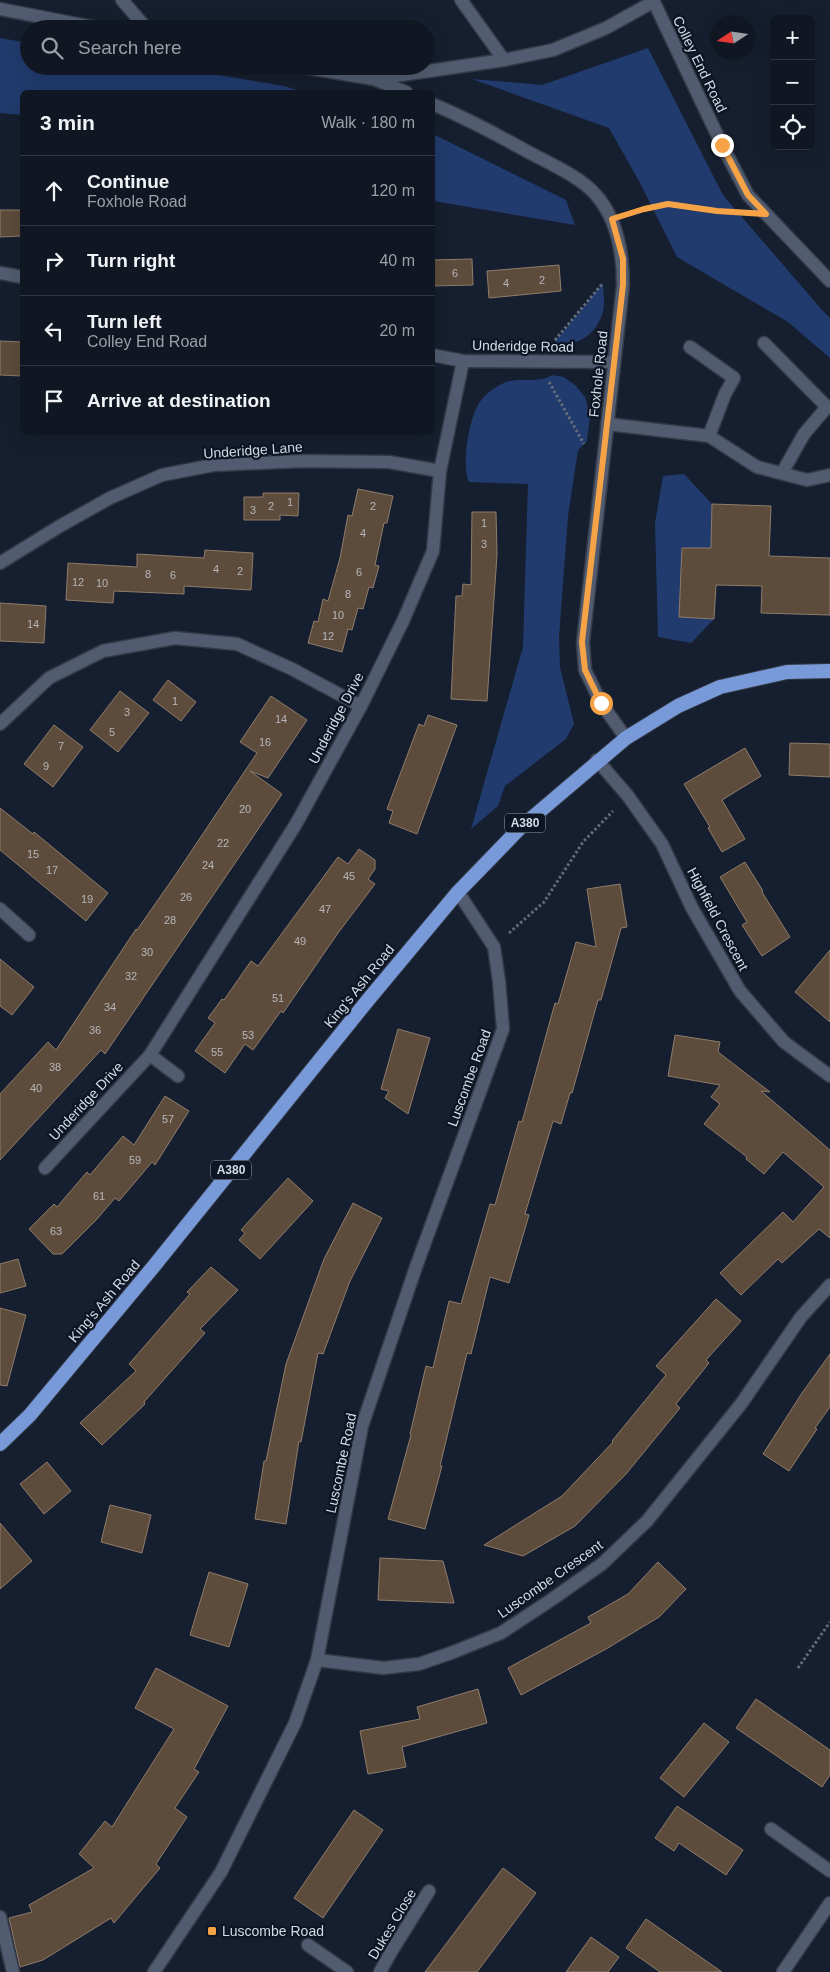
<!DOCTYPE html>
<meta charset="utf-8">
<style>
body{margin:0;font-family:Helvetica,sans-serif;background:#1e2430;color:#f1f3f6}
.controls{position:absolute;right:15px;top:15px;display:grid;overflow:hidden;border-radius:8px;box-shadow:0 5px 20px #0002}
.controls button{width:45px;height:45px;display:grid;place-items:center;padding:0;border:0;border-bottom:1px solid #303641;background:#101723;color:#f1f3f6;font:25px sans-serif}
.compass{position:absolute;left:710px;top:15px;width:45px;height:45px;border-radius:50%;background:#101723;box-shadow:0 5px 20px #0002;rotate:258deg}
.stop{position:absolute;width:15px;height:15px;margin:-11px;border:4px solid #f5a346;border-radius:50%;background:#fff}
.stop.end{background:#f5a346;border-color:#fff;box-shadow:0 1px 5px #0008}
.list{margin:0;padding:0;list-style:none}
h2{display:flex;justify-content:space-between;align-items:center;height:65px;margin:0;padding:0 20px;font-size:21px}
h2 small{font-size:16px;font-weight:400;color:#9c9fa6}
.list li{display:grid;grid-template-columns:32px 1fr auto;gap:15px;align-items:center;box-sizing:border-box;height:70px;padding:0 20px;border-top:1px solid #303641}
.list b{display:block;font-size:19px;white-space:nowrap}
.list p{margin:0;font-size:16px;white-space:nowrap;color:#9c9fa6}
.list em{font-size:16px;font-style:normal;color:#9c9fa6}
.icon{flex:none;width:28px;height:28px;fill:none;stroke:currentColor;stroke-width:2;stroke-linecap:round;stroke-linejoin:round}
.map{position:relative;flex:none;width:830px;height:1972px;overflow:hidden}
.search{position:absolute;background:#101723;box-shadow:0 5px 20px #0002;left:20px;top:20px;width:415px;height:55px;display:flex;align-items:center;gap:12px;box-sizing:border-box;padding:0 18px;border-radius:28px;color:#9c9fa6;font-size:19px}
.panel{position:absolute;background:#101723;box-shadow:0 5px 20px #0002;left:20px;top:90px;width:415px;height:345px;border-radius:8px}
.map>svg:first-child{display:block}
</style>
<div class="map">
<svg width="830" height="1972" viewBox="0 0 830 1972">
<rect width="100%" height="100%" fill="#161f2f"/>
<!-- green -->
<g fill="#213b6e">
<path d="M 0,38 L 29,43 L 29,66 L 164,66 L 284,86 L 304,92 L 22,92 L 22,115 L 0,113 Z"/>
<path d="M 648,48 L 723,195 L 822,310 L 830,318 L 830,358 L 788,322 L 677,257 L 640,183 L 609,128 L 472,79 L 542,85 Z"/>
<path d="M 433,134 L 566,200 L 575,225 L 433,201 Z"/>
<path d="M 603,283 C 603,293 606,306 602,315 C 594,338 573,347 551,346 Z"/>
<path d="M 552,375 L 564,377 L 576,386 L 585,397 L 590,416 L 587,441 L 578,450 L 568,516 L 559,637 L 560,667 L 574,724 L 566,739 L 505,786 L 498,806 L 471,829 L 523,647 L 528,484 L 469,482 C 461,465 469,420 479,403 C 485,394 496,386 506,382 C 521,377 539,384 552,375 Z"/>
<path d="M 684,474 L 712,504 L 711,548 L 682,548 L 679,617 L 714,619 L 691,643 L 658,637 L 655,523 L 663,476 Z"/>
</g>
<!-- building -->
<g fill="#5d4c3c" stroke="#8f7c6b">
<path d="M 0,210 L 22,210 L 22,236 L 0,237 Z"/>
<path d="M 472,259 L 473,285 L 432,286 L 432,260 Z"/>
<path d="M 559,265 L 561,291 L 489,298 L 487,271 Z"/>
<path d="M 0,341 L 22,342 L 22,376 L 0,375 Z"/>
<path d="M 358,489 L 393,496 L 387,523 L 384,523 L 375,565 L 379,566 L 373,588 L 369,587 L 363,609 L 358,608 L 352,630 L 348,629 L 342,652 L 308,643 L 314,621 L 318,622 L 323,599 L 328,601 L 340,558 L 348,515 L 352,516 Z"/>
<path d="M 263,493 L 299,493 L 298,516 L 280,515 L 280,520 L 244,520 L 244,497 L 263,497 Z"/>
<path d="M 712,504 L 771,506 L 769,556 L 830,558 L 830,615 L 761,613 L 762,586 L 716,585 L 714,619 L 679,617 L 682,548 L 711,548 Z"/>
<path d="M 472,512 L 496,512 L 497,555 L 487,701 L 451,699 L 456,596 L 462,596 L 463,584 L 471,585 Z"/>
<path d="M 205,550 L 253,553 L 251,590 L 184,586 L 184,594 L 114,591 L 113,603 L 66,600 L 68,563 L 137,567 L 137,554 L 204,558 Z"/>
<path d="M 0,603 L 46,606 L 44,643 L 0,641 Z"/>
<path d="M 168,680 L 196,702 L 181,721 L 153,700 Z"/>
<path d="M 120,691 L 149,713 L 118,752 L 90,730 Z"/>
<path d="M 271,696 L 307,720 L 268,778 L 250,771 L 282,794 L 105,1054 L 101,1050 L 0,1160 L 0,1094 L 48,1042 L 56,1050 L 136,929 L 137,930 L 176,874 L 257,753 L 240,742 Z"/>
<path d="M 428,715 L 457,725 L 417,834 L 389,823 L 393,811 L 387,809 L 419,724 L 424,726 Z"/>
<path d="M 54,725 L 83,747 L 53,787 L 24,764 Z"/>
<path d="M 790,743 L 830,744 L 830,777 L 789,775 Z"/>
<path d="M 745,748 L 761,776 L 722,800 L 745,839 L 722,852 L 708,828 L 710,827 L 684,784 Z"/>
<path d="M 0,808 L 33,834 L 34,832 L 108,893 L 86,921 L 0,850 Z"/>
<path d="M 359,849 L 375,860 L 375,869 L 368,879 L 375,884 L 338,933 L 283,1013 L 281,1011 L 253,1050 L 245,1044 L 225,1073 L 195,1051 L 215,1023 L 208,1018 L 222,999 L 224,1000 L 251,961 L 258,966 L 338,857 L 348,864 Z"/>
<path d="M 745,862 L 763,891 L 762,892 L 790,937 L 762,956 L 742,925 L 747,922 L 720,877 Z"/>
<path d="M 620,884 L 627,927 L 621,928 L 601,1000 L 598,1000 L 572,1093 L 570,1093 L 561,1124 L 553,1121 L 525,1214 L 529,1215 L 509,1283 L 490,1277 L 471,1354 L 467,1353 L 440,1466 L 442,1466 L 425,1529 L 388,1519 L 411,1435 L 410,1434 L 426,1366 L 433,1368 L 449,1301 L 461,1304 L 490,1204 L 495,1205 L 519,1121 L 522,1122 L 555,1003 L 558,1004 L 576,942 L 596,947 L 587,889 Z"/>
<path d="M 830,950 L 830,1022 L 795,992 Z"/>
<path d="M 0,959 L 34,987 L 12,1015 L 0,1006 Z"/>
<path d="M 398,1029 L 430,1038 L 408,1114 L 385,1098 L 389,1091 L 381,1089 Z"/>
<path d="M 675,1035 L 720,1042 L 718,1052 L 770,1092 L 761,1091 L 830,1150 L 830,1238 L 819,1229 L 782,1263 L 778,1259 L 741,1295 L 720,1273 L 783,1212 L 793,1222 L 824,1187 L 783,1152 L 764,1174 L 746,1159 L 747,1157 L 704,1124 L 720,1104 L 711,1097 L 720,1085 L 668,1076 Z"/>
<path d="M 165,1096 L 189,1111 L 155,1165 L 152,1162 L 119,1201 L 115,1198 L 97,1219 L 62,1254 L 53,1254 L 29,1229 L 54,1204 L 57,1207 L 87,1172 L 90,1175 L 123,1136 L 134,1145 Z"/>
<path d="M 288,1178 L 313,1201 L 260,1259 L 239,1240 L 245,1233 L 241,1230 Z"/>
<path d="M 353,1203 L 382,1218 L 350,1281 L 323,1354 L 318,1353 L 301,1442 L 299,1441 L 286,1524 L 255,1519 L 264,1461 L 266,1461 L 286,1364 L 324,1259 Z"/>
<path d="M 18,1259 L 26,1286 L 0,1293 L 0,1264 Z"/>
<path d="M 211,1267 L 238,1290 L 200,1329 L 205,1333 L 144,1402 L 145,1404 L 102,1445 L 80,1423 L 136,1371 L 129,1364 L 190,1294 L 187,1292 Z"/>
<path d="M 716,1299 L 741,1321 L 706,1360 L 709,1363 L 676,1404 L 680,1408 L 626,1474 L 575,1526 L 523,1556 L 484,1545 L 562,1496 L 613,1442 L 612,1441 L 666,1375 L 656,1366 Z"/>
<path d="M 0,1308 L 26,1315 L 7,1386 L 0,1385 Z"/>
<path d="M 830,1354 L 830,1407 L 815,1428 L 817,1429 L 789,1471 L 763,1454 L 802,1393 Z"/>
<path d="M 47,1462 L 71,1491 L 44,1514 L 20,1484 Z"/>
<path d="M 110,1505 L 151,1515 L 142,1553 L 101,1542 Z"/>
<path d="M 0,1523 L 32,1561 L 0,1589 Z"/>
<path d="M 380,1558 L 443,1561 L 454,1603 L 378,1600 Z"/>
<path d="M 658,1562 L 686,1589 L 659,1617 L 606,1649 L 521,1695 L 508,1668 L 591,1623 L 588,1617 L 628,1594 Z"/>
<path d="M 209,1572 L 248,1584 L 229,1647 L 190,1635 Z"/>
<path d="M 156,1668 L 228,1706 L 194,1769 L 199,1772 L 175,1808 L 187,1817 L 156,1864 L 160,1868 L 114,1923 L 111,1918 L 43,1960 L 20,1967 L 9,1918 L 32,1912 L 29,1905 L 94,1868 L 79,1854 L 105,1821 L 112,1827 L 174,1729 L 135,1708 Z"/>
<path d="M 478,1689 L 487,1723 L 402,1747 L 406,1767 L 368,1774 L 360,1731 L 420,1719 L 417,1707 Z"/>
<path d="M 756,1699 L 830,1750 L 830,1775 L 822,1787 L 736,1728 Z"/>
<path d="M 704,1723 L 729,1742 L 684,1797 L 660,1778 Z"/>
<path d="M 677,1806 L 743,1850 L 726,1875 L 679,1843 L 674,1851 L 655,1838 Z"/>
<path d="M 354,1810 L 383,1830 L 323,1918 L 294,1898 Z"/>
<path d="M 503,1868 L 536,1893 L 477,1972 L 425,1972 Z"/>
<path d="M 646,1919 L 722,1972 L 660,1972 L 626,1948 Z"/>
<path d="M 591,1937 L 619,1957 L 608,1972 L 566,1972 Z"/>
</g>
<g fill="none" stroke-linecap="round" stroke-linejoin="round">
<!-- service casing -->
<g stroke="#353a48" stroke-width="15">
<g id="service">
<path d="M 764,343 L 827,407 L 804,434 L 782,473"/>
<path d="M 690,347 L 734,378 L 725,394 L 709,436"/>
<path d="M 0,1917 L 13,1972"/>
</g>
</g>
<!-- minor casing -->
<g stroke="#353a48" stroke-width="15">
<g id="minor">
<path d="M 122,0 L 147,29"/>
<path d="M 461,0 L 504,60"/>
<path d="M 0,9 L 103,29"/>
<path d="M 296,66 L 374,79 L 406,92"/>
<path d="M 374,79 L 504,60 L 553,50 L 606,28 L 653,2"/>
<path d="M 432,104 C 467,118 499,136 532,154 C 551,164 582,178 596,195 C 618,220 623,254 623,285 L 583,642 L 585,670 L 601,703 L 626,738"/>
<path d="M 0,273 L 22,277"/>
<path d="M 432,355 L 463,361 L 614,362"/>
<path d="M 607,424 L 709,436 L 757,467 L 807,480 L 830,475"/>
<path d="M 0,563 L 60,526 L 110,498 L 162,475 L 214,465 L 303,461 L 389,462 L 440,471"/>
<path d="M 0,724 L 49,678 L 103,651 L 175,638 L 237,644 L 292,669 L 361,706"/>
<path d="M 597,760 L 628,796 L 662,844 L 692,908 L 740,991 L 784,1042 L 830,1076"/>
<path d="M 0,909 L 29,935"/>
<path d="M 150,1055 L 178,1076"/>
<path d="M 45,1168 L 150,1055 L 296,824 L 361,706 L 403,621 L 433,551 L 440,471 L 463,361"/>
<path d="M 317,1660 L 383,1668 L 419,1664 L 451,1653 L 501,1633 L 551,1600 L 602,1564 L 647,1521 L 741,1404 L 801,1317 L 830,1285"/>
<path d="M 771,1829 L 830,1871"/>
<path d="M 308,1945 L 347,1972"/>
<path d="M 154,1972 L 221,1872 L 295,1723 L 317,1660 L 362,1426 L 416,1267 L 503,1029 L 499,981 L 494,947 L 458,892"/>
<path d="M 380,1972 L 391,1952 L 429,1891"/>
<path d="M 783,1972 L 830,1903"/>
</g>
</g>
<!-- tertiary casing -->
<g stroke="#353a48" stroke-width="15">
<path id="tertiary" d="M 653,0 L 722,145 L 748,195 L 830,281"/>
</g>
<!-- trunk casing -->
<g stroke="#353a48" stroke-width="16">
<path id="trunk" d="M 0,1444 L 30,1415 L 154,1266 L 368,1000 L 458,892 L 520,828 L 626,738 L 678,706 L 720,687 L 787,672 L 830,671"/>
</g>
<!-- path -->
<g stroke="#646c7a" stroke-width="3" stroke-dasharray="2.5 2.5" stroke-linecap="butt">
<path d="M 629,214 L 668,205 L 736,212"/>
<path d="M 555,340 L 602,284"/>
<path d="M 549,382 L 584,444"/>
<path d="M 509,933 L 544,902 L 583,842 L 613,811"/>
<path d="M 798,1668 L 830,1622"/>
</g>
<!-- service -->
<use href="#service" stroke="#515c70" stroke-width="12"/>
<!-- minor -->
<use href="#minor" stroke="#515c70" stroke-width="12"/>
<!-- tertiary -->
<use href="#tertiary" stroke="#515c70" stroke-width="12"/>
<!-- trunk -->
<use href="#trunk" stroke="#789ad8" stroke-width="14"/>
</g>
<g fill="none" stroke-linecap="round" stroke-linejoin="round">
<!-- route -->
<path stroke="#f5a346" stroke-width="6" d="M 601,703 L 585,670 L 582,642 L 623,285 L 623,259 L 612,219 L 644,209 L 668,204 L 717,211 L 766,214 L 748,195 L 722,145"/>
</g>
<!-- markers -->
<rect fill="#f5a346" stroke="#0d1525" stroke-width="2" x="207" y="1926" width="10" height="10" rx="2.5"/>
<g text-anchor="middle" stroke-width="4.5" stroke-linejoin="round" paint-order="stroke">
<!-- number labels -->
<g font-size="11" fill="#b6b6bb">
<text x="455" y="277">6</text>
<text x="542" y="284">2</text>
<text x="506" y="287">4</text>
<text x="290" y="506">1</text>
<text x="271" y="510">2</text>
<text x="373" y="510">2</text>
<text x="253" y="514">3</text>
<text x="484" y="527">1</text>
<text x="363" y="537">4</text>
<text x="484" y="548">3</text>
<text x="216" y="573">4</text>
<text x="240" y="575">2</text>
<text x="359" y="576">6</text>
<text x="148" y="578">8</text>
<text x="173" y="579">6</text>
<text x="78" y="586">12</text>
<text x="102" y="587">10</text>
<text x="348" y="598">8</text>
<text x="338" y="619">10</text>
<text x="33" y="628">14</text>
<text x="328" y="640">12</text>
<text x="175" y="705">1</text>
<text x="127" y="716">3</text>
<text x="281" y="723">14</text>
<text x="112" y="736">5</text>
<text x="265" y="746">16</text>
<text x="61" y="750">7</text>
<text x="46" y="770">9</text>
<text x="245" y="813">20</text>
<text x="223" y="847">22</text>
<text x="33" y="858">15</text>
<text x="208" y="869">24</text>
<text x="52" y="874">17</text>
<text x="349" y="880">45</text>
<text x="186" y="901">26</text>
<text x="87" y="903">19</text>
<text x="325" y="913">47</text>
<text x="170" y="924">28</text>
<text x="300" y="945">49</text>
<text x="147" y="956">30</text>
<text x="131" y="980">32</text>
<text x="278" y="1002">51</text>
<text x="110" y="1011">34</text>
<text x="95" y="1034">36</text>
<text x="248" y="1039">53</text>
<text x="217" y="1056">55</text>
<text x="55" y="1071">38</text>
<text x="36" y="1092">40</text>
<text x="168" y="1123">57</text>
<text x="135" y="1164">59</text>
<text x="99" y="1200">61</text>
<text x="56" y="1235">63</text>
</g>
<!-- shield labels -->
<g fill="#0d1525" stroke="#989fab" stroke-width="1">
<rect x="505" y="813.5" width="40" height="19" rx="4"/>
<rect x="211" y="1160.5" width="40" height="19" rx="4"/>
</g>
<g font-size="12" font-weight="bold" fill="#d3dae5">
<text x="525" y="827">A380</text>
<text x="231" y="1174">A380</text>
</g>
<!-- street labels -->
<g font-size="14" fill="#d3dae5" stroke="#0d1525">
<text transform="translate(700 64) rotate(64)" y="5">Colley End Road</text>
<text transform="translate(523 346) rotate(1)" y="5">Underidge Road</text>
<text transform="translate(598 374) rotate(-84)" y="5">Foxhole Road</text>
<text transform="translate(253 450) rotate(-4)" y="5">Underidge Lane</text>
<text transform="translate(336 718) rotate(-62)" y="5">Underidge Drive</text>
<text transform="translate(718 919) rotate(62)" y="5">Highfield Crescent</text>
<text transform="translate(359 986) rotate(-51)" y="5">King's Ash Road</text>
<text transform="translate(469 1078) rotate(-70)" y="5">Luscombe Road</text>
<text transform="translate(86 1101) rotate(-47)" y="5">Underidge Drive</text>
<text transform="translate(104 1301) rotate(-50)" y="5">King's Ash Road</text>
<text transform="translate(341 1463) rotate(-78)" y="5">Luscombe Road</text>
<text transform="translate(550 1579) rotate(-35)" y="5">Luscombe Crescent</text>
<text transform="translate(392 1924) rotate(-59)" y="5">Dukes Close</text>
</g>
<!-- poi labels -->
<g font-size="14" fill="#d3dae5" stroke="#0d1525" text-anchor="start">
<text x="222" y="1936">Luscombe Road</text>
</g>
</g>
</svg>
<div class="controls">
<button>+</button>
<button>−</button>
<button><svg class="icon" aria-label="locate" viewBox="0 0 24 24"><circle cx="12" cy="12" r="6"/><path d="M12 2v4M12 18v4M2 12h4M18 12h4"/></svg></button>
</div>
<svg class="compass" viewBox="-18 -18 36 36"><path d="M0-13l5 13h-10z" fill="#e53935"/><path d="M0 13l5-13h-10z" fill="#9c9fa6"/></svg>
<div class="stop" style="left:601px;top:703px"></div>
<div class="stop end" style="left:722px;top:145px"></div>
<div class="search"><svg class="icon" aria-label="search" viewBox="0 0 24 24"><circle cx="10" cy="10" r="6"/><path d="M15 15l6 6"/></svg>Search here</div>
<section class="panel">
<h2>3 min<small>Walk · 180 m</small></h2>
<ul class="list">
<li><svg class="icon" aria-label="ahead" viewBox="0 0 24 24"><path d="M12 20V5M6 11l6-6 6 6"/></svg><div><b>Continue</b><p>Foxhole Road</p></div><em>120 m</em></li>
<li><svg class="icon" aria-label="right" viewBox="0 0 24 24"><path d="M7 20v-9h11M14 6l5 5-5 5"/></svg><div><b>Turn right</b></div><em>40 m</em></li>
<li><svg class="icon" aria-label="left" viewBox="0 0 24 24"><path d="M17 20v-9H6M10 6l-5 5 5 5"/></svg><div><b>Turn left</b><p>Colley End Road</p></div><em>20 m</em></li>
<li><svg class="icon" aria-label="arrive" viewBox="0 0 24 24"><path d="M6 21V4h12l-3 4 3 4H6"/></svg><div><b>Arrive at destination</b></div></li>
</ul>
</section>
</div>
